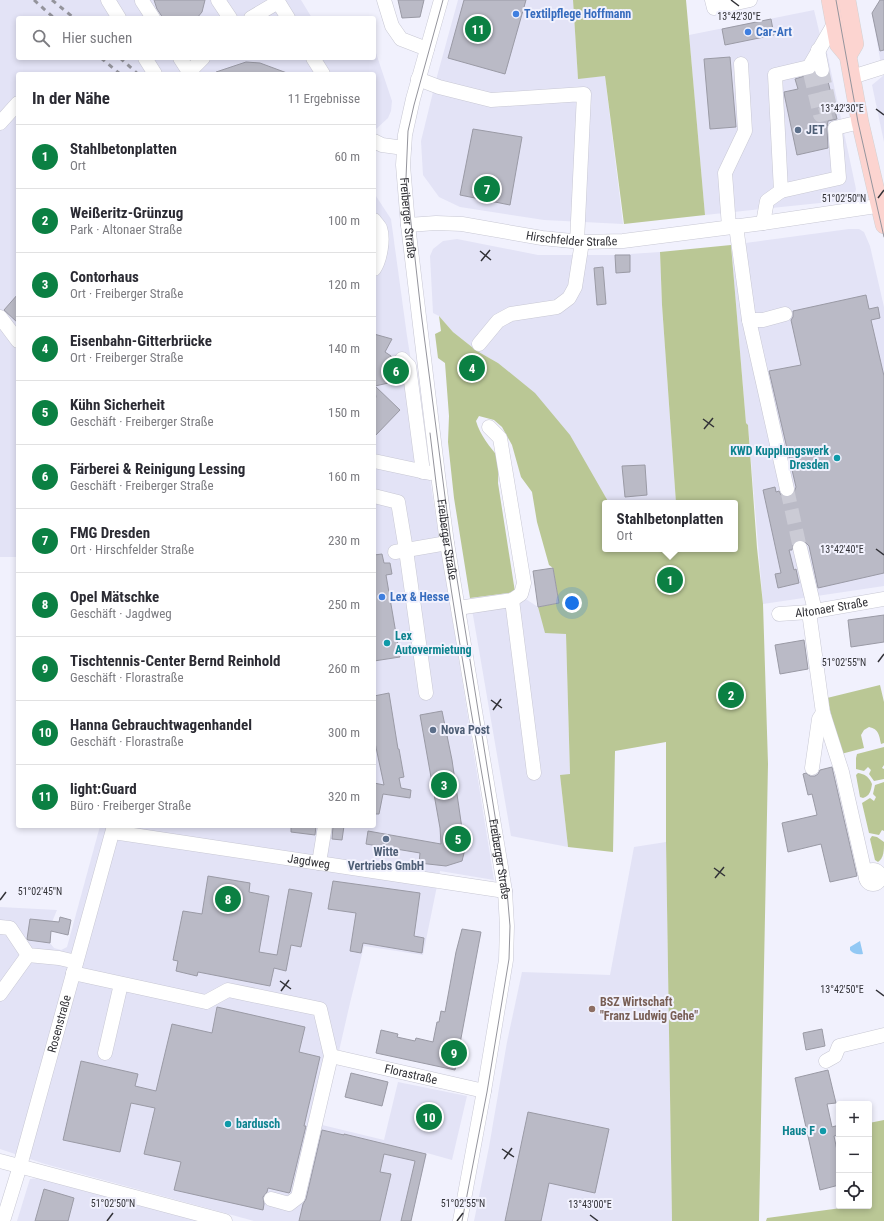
<!DOCTYPE html>
<html lang="de">
<meta charset="utf-8">
<style>
body{margin:0;font-family:"Roboto Condensed",sans-serif;background:#f2f2f3;color:#2b2b33}
.controls{position:absolute;right:12px;bottom:12px;display:grid;overflow:hidden;border-radius:4px;box-shadow:0 2px 6px #0003}
.controls button{width:36px;height:36px;display:grid;place-items:center;padding:0;border:0;border-bottom:1px solid #e1e1e2;background:#fff;color:#2b2b33;font:20px sans-serif}
.you{position:absolute;left:572px;top:603px;width:14px;height:14px;margin:-10px;border:3px solid #fff;border-radius:50%;background:#1a73e8;box-shadow:0 0 0 6px #1a73e833}
.badge{display:grid;place-items:center;width:26px;height:26px;border-radius:50%;background:#0b8043;color:#fff;font-size:13px;font-weight:700}
.pin{position:absolute;translate:-50% -50%;border:2px solid #fff;box-shadow:0 1px 4px #0006}
.popup{position:absolute;left:602px;top:500px;width:136px;height:52px;box-sizing:border-box;display:grid;place-content:center;border-radius:4px;background:#fff;filter:drop-shadow(0 1px 3px #0005);font-size:13px;white-space:nowrap;color:#7c7c81}
.popup b{font-size:15px;color:#2b2b33}
.popup::after{content:'';position:absolute;left:50%;top:100%;margin-left:-8px;border:8px solid transparent;border-top-color:#fff}
.list{margin:0;padding:0;list-style:none}
h2{display:flex;justify-content:space-between;align-items:center;height:52px;margin:0;padding:0 16px;font-size:17px}
h2 small{font-size:13px;font-weight:400;color:#7c7c81}
.list li{display:grid;grid-template-columns:26px 1fr auto;gap:12px;align-items:center;box-sizing:border-box;height:64px;padding:0 16px;border-top:1px solid #e1e1e2}
.list b{display:block;font-size:15px;white-space:nowrap}
.list p{margin:0;font-size:13px;white-space:nowrap;color:#7c7c81}
.list em{font-size:13px;font-style:normal;color:#7c7c81}
.icon{flex:none;width:22px;height:22px;fill:none;stroke:currentColor;stroke-width:2;stroke-linecap:round;stroke-linejoin:round}
.map{position:relative;flex:none;width:884px;height:1221px;overflow:hidden}
.search{position:absolute;background:#fff;box-shadow:0 2px 6px #0003;left:16px;top:16px;width:360px;height:44px;display:flex;align-items:center;gap:10px;box-sizing:border-box;padding:0 14px;border-radius:4px;color:#7c7c81;font-size:15px}
.panel{position:absolute;background:#fff;box-shadow:0 2px 6px #0003;left:16px;top:72px;width:360px;height:756px;border-radius:4px}
.map>svg:first-child{display:block}
</style>
<div class="map">
<svg width="884" height="1221" viewBox="0 0 884 1221">
<rect width="100%" height="100%" fill="#f1f1fd"/>
<!-- built -->
<g fill="#e3e3f6">
<path d="M 0,0 L 301,0 L 312,18 L 18,18 L 18,58 L 336,58 L 337,60 L 344,58 L 374,58 L 374,47 L 392,101 L 391,111 L 388,118 L 374,131 L 374,74 L 18,74 L 18,557 L 0,557 Z"/>
<path d="M 458,0 L 573,0 L 578,78 L 605,76 L 623,224 L 544,220 L 460,207 L 439,197 L 423,175 L 421,141 L 436,80 Z"/>
<path d="M 880,0 L 884,0 L 884,142 L 872,85 L 883,76 L 872,13 Z"/>
<path d="M 814,10 L 820,35 L 826,48 L 856,189 L 855,193 L 849,200 L 705,215 L 689,35 Z"/>
<path d="M 374,193 L 391,219 L 407,336 L 494,880 L 440,871 L 423,955 L 364,946 L 350,1003 L 322,1125 L 384,1140 L 398,1082 L 467,1096 L 452,1160 L 427,1153 L 411,1221 L 254,1221 L 45,1164 L 0,1149 L 0,907 L 57,910 L 52,922 L 50,943 L 54,948 L 61,950 L 67,947 L 100,826 L 374,826 Z"/>
<path d="M 849,229 L 859,229 L 864,232 L 870,246 L 884,307 L 884,586 L 763,604 L 748,425 L 746,423 L 731,245 Z"/>
<path d="M 457,239 L 538,255 L 615,255 L 660,252 L 662,305 L 676,503 L 609,503 L 590,472 L 498,363 L 477,351 L 453,332 L 439,316 L 433,313 L 430,256 L 433,249 L 443,241 Z"/>
<path d="M 515,592 L 538,607 L 566,634 L 570,775 L 560,775 L 568,847 L 511,836 L 470,598 Z"/>
<path d="M 666,842 L 672,1221 L 474,1221 L 489,1147 L 507,1042 L 522,972 L 610,975 L 634,847 Z"/>
<path d="M 39,1178 L 81,1190 L 198,1221 L 17,1221 L 30,1179 Z"/>
</g>
<!-- green -->
<g fill="#bac795">
<path d="M 573,0 L 686,0 L 705,215 L 624,224 L 605,76 L 578,79 Z"/>
<path d="M 731,245 L 746,423 L 748,425 L 757,548 L 763,604 L 768,764 L 759,1221 L 672,1221 L 666,842 L 666,742 L 615,751 L 613,852 L 568,847 L 560,775 L 570,774 L 566,634 L 545,633 L 538,607 L 559,603 L 553,568 L 549,565 L 537,522 L 532,492 L 521,477 L 512,445 L 502,427 L 494,420 L 479,416 L 476,421 C 480,435 490,447 499,458 L 498,483 L 515,592 L 470,598 L 454,498 L 448,442 L 449,416 L 445,363 L 438,358 L 435,334 L 441,331 L 439,316 L 453,332 L 477,351 L 498,363 L 535,393 L 570,435 L 609,503 L 605,503 L 605,549 L 735,549 L 735,503 L 676,503 L 662,305 L 660,252 Z"/>
<path d="M 880,685 L 884,702 L 884,743 L 881,744 C 879,735 879,729 869,727 L 864,730 L 861,735 L 864,748 L 841,754 L 827,698 Z"/>
<path d="M 884,747 L 884,765 L 882,768 L 884,769 L 884,779 L 874,781 L 869,774 L 871,770 L 868,767 L 864,771 L 856,769 L 856,758 L 857,754 Z"/>
<path d="M 858,773 C 865,774 869,777 872,784 C 871,790 870,796 863,798 L 860,797 L 856,775 Z"/>
<path d="M 884,782 L 884,831 L 882,830 L 879,835 L 869,833 L 862,803 L 870,798 L 874,801 L 876,797 L 873,794 L 875,785 Z"/>
<path d="M 872,836 L 877,837 L 884,842 C 884,850 884,858 878,862 L 875,860 L 870,839 Z"/>
<path d="M 884,1120 L 884,1221 L 766,1221 L 767,1218 L 856,1206 L 869,1206 L 869,1123 Z"/>
</g>
<!-- water -->
<path fill="#92c8f4" d="M 860,941 L 863,954 C 858,955 853,954 850,950 L 850,947 Z"/>
<!-- building -->
<g fill="#babac6" stroke="#9a9aa5">
<path d="M 154,0 L 205,0 L 202,12 L 197,18 L 163,18 L 157,9 Z"/>
<path d="M 398,0 L 424,0 L 420,17 L 402,18 Z"/>
<path d="M 464,0 L 526,0 L 505,74 L 448,58 Z"/>
<path d="M 880,0 L 884,0 L 884,50 L 880,51 L 872,13 Z"/>
<path d="M 771,19 L 774,35 L 725,45 L 722,29 Z"/>
<path d="M 730,57 L 736,127 L 710,129 L 704,59 Z"/>
<path d="M 246,62 L 260,63 L 287,73 L 287,74 L 216,74 L 216,72 Z"/>
<path d="M 814,73 L 820,78 L 827,77 L 837,119 L 828,121 L 827,129 L 828,148 L 797,155 L 785,98 L 784,92 L 798,89 L 795,79 Z"/>
<path d="M 473,129 L 522,137 L 510,205 L 460,195 Z"/>
<path d="M 615,255 L 630,255 L 630,272 L 616,273 Z"/>
<path d="M 603,267 L 606,304 L 597,305 L 594,268 Z"/>
<path d="M 18,294 L 18,323 L 4,310 Z"/>
<path d="M 866,295 L 869,309 L 878,307 L 880,318 L 871,320 L 884,376 L 884,573 L 818,588 L 809,546 L 803,540 L 798,540 L 794,542 L 792,550 L 789,550 L 794,570 L 796,569 L 799,583 L 778,588 L 775,574 L 781,573 L 763,490 L 775,487 L 776,492 L 779,491 L 781,495 L 788,497 L 793,495 L 796,487 L 769,371 L 801,365 L 791,320 L 793,317 L 793,311 Z"/>
<path d="M 374,334 L 392,339 L 385,352 L 391,356 L 392,365 L 395,364 L 401,370 L 402,380 L 375,386 L 400,410 L 374,437 L 374,400 L 376,397 L 374,386 Z"/>
<path d="M 645,465 L 647,495 L 625,497 L 622,466 Z"/>
<path d="M 382,554 L 384,563 L 390,563 L 392,574 L 386,575 L 400,657 L 374,661 L 374,555 Z"/>
<path d="M 553,568 L 559,603 L 538,607 L 533,571 Z"/>
<path d="M 884,615 L 884,642 L 851,647 L 848,620 Z"/>
<path d="M 804,640 L 808,669 L 780,674 L 775,645 Z"/>
<path d="M 389,693 L 398,749 L 399,749 L 404,777 L 399,778 L 401,788 L 411,790 L 410,798 L 383,794 L 379,814 L 374,814 L 374,783 L 384,785 L 374,738 L 374,696 Z"/>
<path d="M 442,711 L 452,760 L 465,849 L 462,861 L 446,866 L 419,863 L 420,853 L 366,844 L 368,831 L 441,844 L 440,828 L 420,715 Z"/>
<path d="M 832,767 L 857,876 L 830,882 L 821,844 L 788,852 L 782,823 L 817,815 L 812,794 L 808,795 L 803,774 L 806,773 L 810,776 L 815,776 L 818,774 L 820,770 Z"/>
<path d="M 291,826 L 316,826 L 315,835 L 291,832 Z"/>
<path d="M 333,826 L 344,826 L 342,840 L 332,839 Z"/>
<path d="M 208,876 L 250,883 L 249,892 L 269,896 L 259,952 L 277,955 L 289,889 L 312,893 L 301,947 L 291,945 L 286,971 L 274,968 L 270,986 L 198,972 L 197,976 L 176,971 L 178,961 L 173,960 L 183,911 L 202,914 Z"/>
<path d="M 333,881 L 420,893 L 414,936 L 424,938 L 422,953 L 363,943 L 361,953 L 350,951 L 356,913 L 328,909 Z"/>
<path d="M 60,917 L 71,920 L 68,935 L 51,931 L 50,943 L 28,940 L 27,939 L 30,919 L 59,922 Z"/>
<path d="M 462,929 L 481,932 L 455,1070 L 376,1053 L 381,1030 L 398,1034 L 397,1037 L 415,1041 L 416,1038 L 433,1042 L 437,1022 L 439,1022 L 441,1011 L 445,1012 L 456,952 Z"/>
<path d="M 217,1007 L 305,1027 L 299,1052 L 320,1057 L 304,1126 L 306,1126 L 290,1192 L 289,1193 L 268,1188 L 267,1192 L 263,1197 L 264,1204 L 263,1210 L 174,1190 L 181,1162 L 144,1154 L 155,1108 L 131,1103 L 120,1152 L 63,1140 L 81,1061 L 138,1074 L 135,1086 L 156,1091 L 172,1024 L 212,1033 Z"/>
<path d="M 822,1029 L 825,1046 L 806,1050 L 803,1033 Z"/>
<path d="M 828,1070 L 836,1103 L 827,1104 L 832,1127 L 839,1125 L 839,1135 L 834,1136 L 839,1160 L 839,1185 L 820,1190 L 795,1078 Z"/>
<path d="M 351,1073 L 388,1082 L 382,1106 L 345,1097 Z"/>
<path d="M 528,1112 L 609,1129 L 595,1193 L 549,1183 L 541,1221 L 505,1221 Z"/>
<path d="M 322,1130 L 344,1135 L 344,1134 L 426,1154 L 411,1221 L 401,1221 L 415,1161 L 384,1154 L 380,1172 L 391,1174 L 380,1221 L 299,1221 L 303,1204 L 306,1199 Z"/>
<path d="M 44,1189 L 74,1198 L 68,1221 L 35,1221 Z"/>
</g>
<g fill="none" stroke-linecap="round" stroke-linejoin="round">
<!-- minor-tunnel -->
<g stroke="#cbcbd5" stroke-width="14" stroke-dasharray="14 7" stroke-linecap="butt">
<path d="M 822,70 L 831,112"/>
<path d="M 810,73 L 820,115 L 831,112 L 833,120"/>
<path d="M 787,489 L 800,548"/>
</g>
<!-- minor casing -->
<g stroke="#c8c8d4" stroke-width="15">
<g id="minor">
<path d="M 108,0 L 119,18"/>
<path d="M 218,0 L 230,18"/>
<path d="M 277,0 L 288,18"/>
<path d="M 384,0 L 392,26 L 401,39 L 427,49"/>
<path id="s1" d="M 441,0 L 413,99 L 405,135 L 403,165 L 408,225 L 438,475 L 447,543 L 505,891 L 507,926 L 506,960 L 484,1091 L 460,1221"/>
<path d="M 712,0 L 714,8 L 750,0"/>
<path d="M 142,1 L 153,18"/>
<path d="M 251,18 L 278,2"/>
<path d="M 818,50 L 822,70"/>
<path d="M 145,58 L 155,74"/>
<path d="M 180,58 L 189,72 L 203,58"/>
<path d="M 313,58 L 323,74"/>
<path d="M 852,77 L 884,67"/>
<path d="M 418,79 L 439,87 L 491,100 L 584,94 L 577,242"/>
<path d="M 0,123 L 18,103"/>
<path d="M 374,141 L 382,145 L 404,148"/>
<path d="M 781,191 L 839,178 L 835,128 L 860,122"/>
<path d="M 374,220 C 376,223 379,226 380,228 C 384,239 380,260 374,269"/>
<path d="M 763,223 L 767,201 L 781,191 L 775,75 L 809,67 L 834,24"/>
<path id="s2" d="M 408,225 L 436,223 L 462,224 L 542,238 L 582,242 L 623,241 L 763,223 L 884,205"/>
<path d="M 736,226 L 749,320 L 787,489"/>
<path d="M 729,227 L 725,173 L 745,131 L 741,64"/>
<path d="M 0,317 L 18,341"/>
<path d="M 749,320 L 763,320 L 785,314"/>
<path d="M 479,344 L 498,321 L 511,314 L 557,307 L 569,298 L 575,287 L 582,242"/>
<path d="M 402,359 L 409,366 L 423,472"/>
<path d="M 374,461 L 430,473"/>
<path d="M 374,496 L 398,502 L 406,550 L 426,693"/>
<path d="M 800,548 L 815,611"/>
<path d="M 395,552 L 447,543"/>
<path d="M 512,600 L 534,773"/>
<path d="M 458,608 L 512,600 L 521,594 L 524,583 L 500,438 L 489,427"/>
<path d="M 809,612 L 823,713 L 842,772 L 866,878"/>
<path id="s3" d="M 779,614 L 809,612 L 884,599"/>
<path d="M 812,768 L 819,719 L 823,713"/>
<path id="s4" d="M 113,832 L 505,891"/>
<path d="M 319,863 L 325,826"/>
<circle cx="873" cy="877" r="7"/>
<path d="M 0,927 L 10,928 L 28,955 L 59,958 L 76,962"/>
<path d="M 73,973 L 206,1002 L 228,990 L 320,1009 L 331,1056 L 298,1197 L 289,1204 L 271,1199"/>
<path d="M 0,994 L 28,955"/>
<path d="M 105,1053 L 121,984"/>
<path id="s5" d="M 331,1056 L 484,1091"/>
<path d="M 826,1061 L 835,1056 L 839,1046 L 884,1035"/>
<path d="M 0,1161 L 225,1221"/>
<path id="s6" d="M 3,1221 L 20,1166 L 114,826"/>
</g>
</g>
<!-- major casing -->
<g stroke="#d2d2d3" stroke-width="18">
<g id="major">
<path d="M 830,0 L 838,44 L 848,56 L 860,122 L 884,225"/>
<path d="M 847,0 L 855,44 L 848,56"/>
</g>
</g>
<!-- minor -->
<use href="#minor" stroke="#fff" stroke-width="14"/>
<!-- major -->
<use href="#major" stroke="#fcd4d0" stroke-width="17"/>
<!-- tram -->
<g stroke="#94949c" stroke-width="1">
<path d="M 443,0 L 414,105 L 408,131 L 406,178 L 421,312 L 450,535 L 507,891 L 510,926 L 509,959 L 487,1092 L 462,1221"/>
<path d="M 836,0 L 858,122 L 884,237"/>
<path d="M 430,433 C 446,575 472,715 496,856"/>
</g>
<!-- rail -->
<g stroke="#94949c" stroke-width="3" stroke-dasharray="5 5" stroke-linecap="butt">
<path d="M 34,0 L 54,18"/>
<path d="M 52,0 L 74,18"/>
<path d="M 101,58 L 120,74"/>
<path d="M 120,58 L 138,74"/>
</g>
</g>
<!-- ticks -->
<path fill="none" stroke="#323237" stroke-width="1.5" d="M 731,0 L 739,6M 876,109 L 884,115M 878,198 L 884,190M 480,251 L 491,260M 481,261 L 490,250M 703,419 L 714,427M 704,429 L 713,418M 876,549 L 884,555M 878,662 L 884,654M 491,700 L 502,708M 493,710 L 501,699M 714,868 L 725,876M 715,878 L 724,867M 0,900 L 6,892M 280,981 L 291,989M 876,990 L 884,996M 281,991 L 289,980M 502,1149 L 514,1157M 504,1159 L 512,1148M 590,1215 L 598,1221M 107,1221 L 113,1213M 457,1221 L 463,1213"/>
<!-- markers -->
<g fill="#3f7fe0" stroke="#f1f1fd" stroke-width="1.5">
<circle cx="516" cy="14" r="4"/>
<circle cx="748" cy="32" r="4"/>
<circle cx="382" cy="597" r="4"/>
</g>
<g fill="#5c6f8a" stroke="#f1f1fd" stroke-width="1.5">
<circle cx="798" cy="130" r="4"/>
<circle cx="433" cy="730" r="4"/>
<circle cx="386" cy="839" r="4"/>
</g>
<g fill="#0f9aa8" stroke="#f1f1fd" stroke-width="1.5">
<circle cx="837" cy="458" r="4"/>
<circle cx="387" cy="643" r="4"/>
<circle cx="228" cy="1124" r="4"/>
<circle cx="823" cy="1131" r="4"/>
</g>
<circle fill="#8d6e63" stroke="#f1f1fd" stroke-width="1.5" cx="592" cy="1009" r="4"/>
<g text-anchor="middle" stroke-width="4" stroke-linejoin="round" paint-order="stroke">
<!-- shop labels -->
<g font-size="12" font-weight="bold" fill="#366cbe" stroke="#f1f1fd" text-anchor="start">
<text x="524" y="18">Textilpflege Hoffmann</text>
<text x="756" y="36">Car-Art</text>
<text x="390" y="601">Lex &amp; Hesse</text>
</g>
<!-- service labels -->
<g font-size="12" font-weight="bold" fill="#4e5e75" stroke="#f1f1fd" text-anchor="start">
<text x="806" y="134">JET</text>
<text x="441" y="734">Nova Post</text>
<text x="386" y="856" text-anchor="middle">Witte<tspan x="386" dy="14">Vertriebs GmbH</tspan></text>
</g>
<!-- street labels -->
<g font-size="12" fill="#323237" stroke="#f1f1fd">
<text dy="4" stroke="none"><textPath href="#s1" startOffset="223">Freiberger Straße</textPath></text>
<text dy="4" stroke="none"><textPath href="#s2" startOffset="165">Hirschfelder Straße</textPath></text>
<text dy="4" stroke="none"><textPath href="#s1" startOffset="547">Freiberger Straße</textPath></text>
<text dy="4" stroke="none"><textPath href="#s3" startOffset="53">Altonaer Straße</textPath></text>
<text dy="4" stroke="none"><textPath href="#s1" startOffset="871">Freiberger Straße</textPath></text>
<text dy="4" stroke="none"><textPath href="#s4" startOffset="198">Jagdweg</textPath></text>
<text dy="4" stroke="none"><textPath href="#s6" startOffset="205">Rosenstraße</textPath></text>
<text dy="4" stroke="none"><textPath href="#s5" startOffset="82">Florastraße</textPath></text>
</g>
<!-- culture labels -->
<g font-size="12" font-weight="bold" fill="#0d838f" stroke="#f1f1fd" text-anchor="end">
<text x="829" y="455">KWD Kupplungswerk<tspan x="829" dy="14">Dresden</tspan></text>
<text x="395" y="640" text-anchor="start">Lex<tspan x="395" dy="14">Autovermietung</tspan></text>
<text x="236" y="1128" text-anchor="start">bardusch</text>
<text x="815" y="1135">Haus F</text>
</g>
<!-- education labels -->
<g font-size="12" font-weight="bold" fill="#785e54" stroke="#f1f1fd" text-anchor="start">
<text x="600" y="1006">BSZ Wirtschaft<tspan x="600" dy="14">"Franz Ludwig Gehe"</tspan></text>
</g>
</g>
<g font-size="10" text-anchor="middle" fill="#323237" stroke="#f1f1fd" stroke-width="4" stroke-linejoin="round" paint-order="stroke">
<text x="739" y="20">13°42'30"E</text>
<text x="842" y="112">13°42'30"E</text>
<text x="844" y="202">51°02'50"N</text>
<text x="842" y="553">13°42'40"E</text>
<text x="844" y="666">51°02'55"N</text>
<text x="40" y="895">51°02'45"N</text>
<text x="842" y="993">13°42'50"E</text>
<text x="113" y="1207">51°02'50"N</text>
<text x="463" y="1207">51°02'55"N</text>
<text x="590" y="1208">13°43'00"E</text>
</g>
</svg>
<div class="controls">
<button>+</button>
<button>−</button>
<button><svg class="icon" aria-label="locate" viewBox="0 0 24 24"><circle cx="12" cy="12" r="6"/><path d="M12 2v4M12 18v4M2 12h4M18 12h4"/></svg></button>
</div>
<div class="you"></div>
<div class="pin badge" style="left:670px;top:580px">1</div>
<div class="popup"><b>Stahlbetonplatten</b>Ort</div>
<div class="pin badge" style="left:731px;top:695px">2</div>
<div class="pin badge" style="left:444px;top:785px">3</div>
<div class="pin badge" style="left:472px;top:368px">4</div>
<div class="pin badge" style="left:458px;top:839px">5</div>
<div class="pin badge" style="left:396px;top:371px">6</div>
<div class="pin badge" style="left:487px;top:189px">7</div>
<div class="pin badge" style="left:228px;top:899px">8</div>
<div class="pin badge" style="left:454px;top:1053px">9</div>
<div class="pin badge" style="left:429px;top:1117px">10</div>
<div class="pin badge" style="left:478px;top:29px">11</div>
<div class="search"><svg class="icon" aria-label="search" viewBox="0 0 24 24"><circle cx="10" cy="10" r="6"/><path d="M15 15l6 6"/></svg>Hier suchen</div>
<section class="panel">
<h2>In der Nähe<small>11 Ergebnisse</small></h2>
<ul class="list">
<li><span class="badge">1</span><div><b>Stahlbetonplatten</b><p>Ort</p></div><em>60 m</em></li>
<li><span class="badge">2</span><div><b>Weißeritz-Grünzug</b><p>Park · Altonaer Straße</p></div><em>100 m</em></li>
<li><span class="badge">3</span><div><b>Contorhaus</b><p>Ort · Freiberger Straße</p></div><em>120 m</em></li>
<li><span class="badge">4</span><div><b>Eisenbahn-Gitterbrücke</b><p>Ort · Freiberger Straße</p></div><em>140 m</em></li>
<li><span class="badge">5</span><div><b>Kühn Sicherheit</b><p>Geschäft · Freiberger Straße</p></div><em>150 m</em></li>
<li><span class="badge">6</span><div><b>Färberei &amp; Reinigung Lessing</b><p>Geschäft · Freiberger Straße</p></div><em>160 m</em></li>
<li><span class="badge">7</span><div><b>FMG Dresden</b><p>Ort · Hirschfelder Straße</p></div><em>230 m</em></li>
<li><span class="badge">8</span><div><b>Opel Mätschke</b><p>Geschäft · Jagdweg</p></div><em>250 m</em></li>
<li><span class="badge">9</span><div><b>Tischtennis-Center Bernd Reinhold</b><p>Geschäft · Florastraße</p></div><em>260 m</em></li>
<li><span class="badge">10</span><div><b>Hanna Gebrauchtwagenhandel</b><p>Geschäft · Florastraße</p></div><em>300 m</em></li>
<li><span class="badge">11</span><div><b>light:Guard</b><p>Büro · Freiberger Straße</p></div><em>320 m</em></li>
</ul>
</section>
</div>
